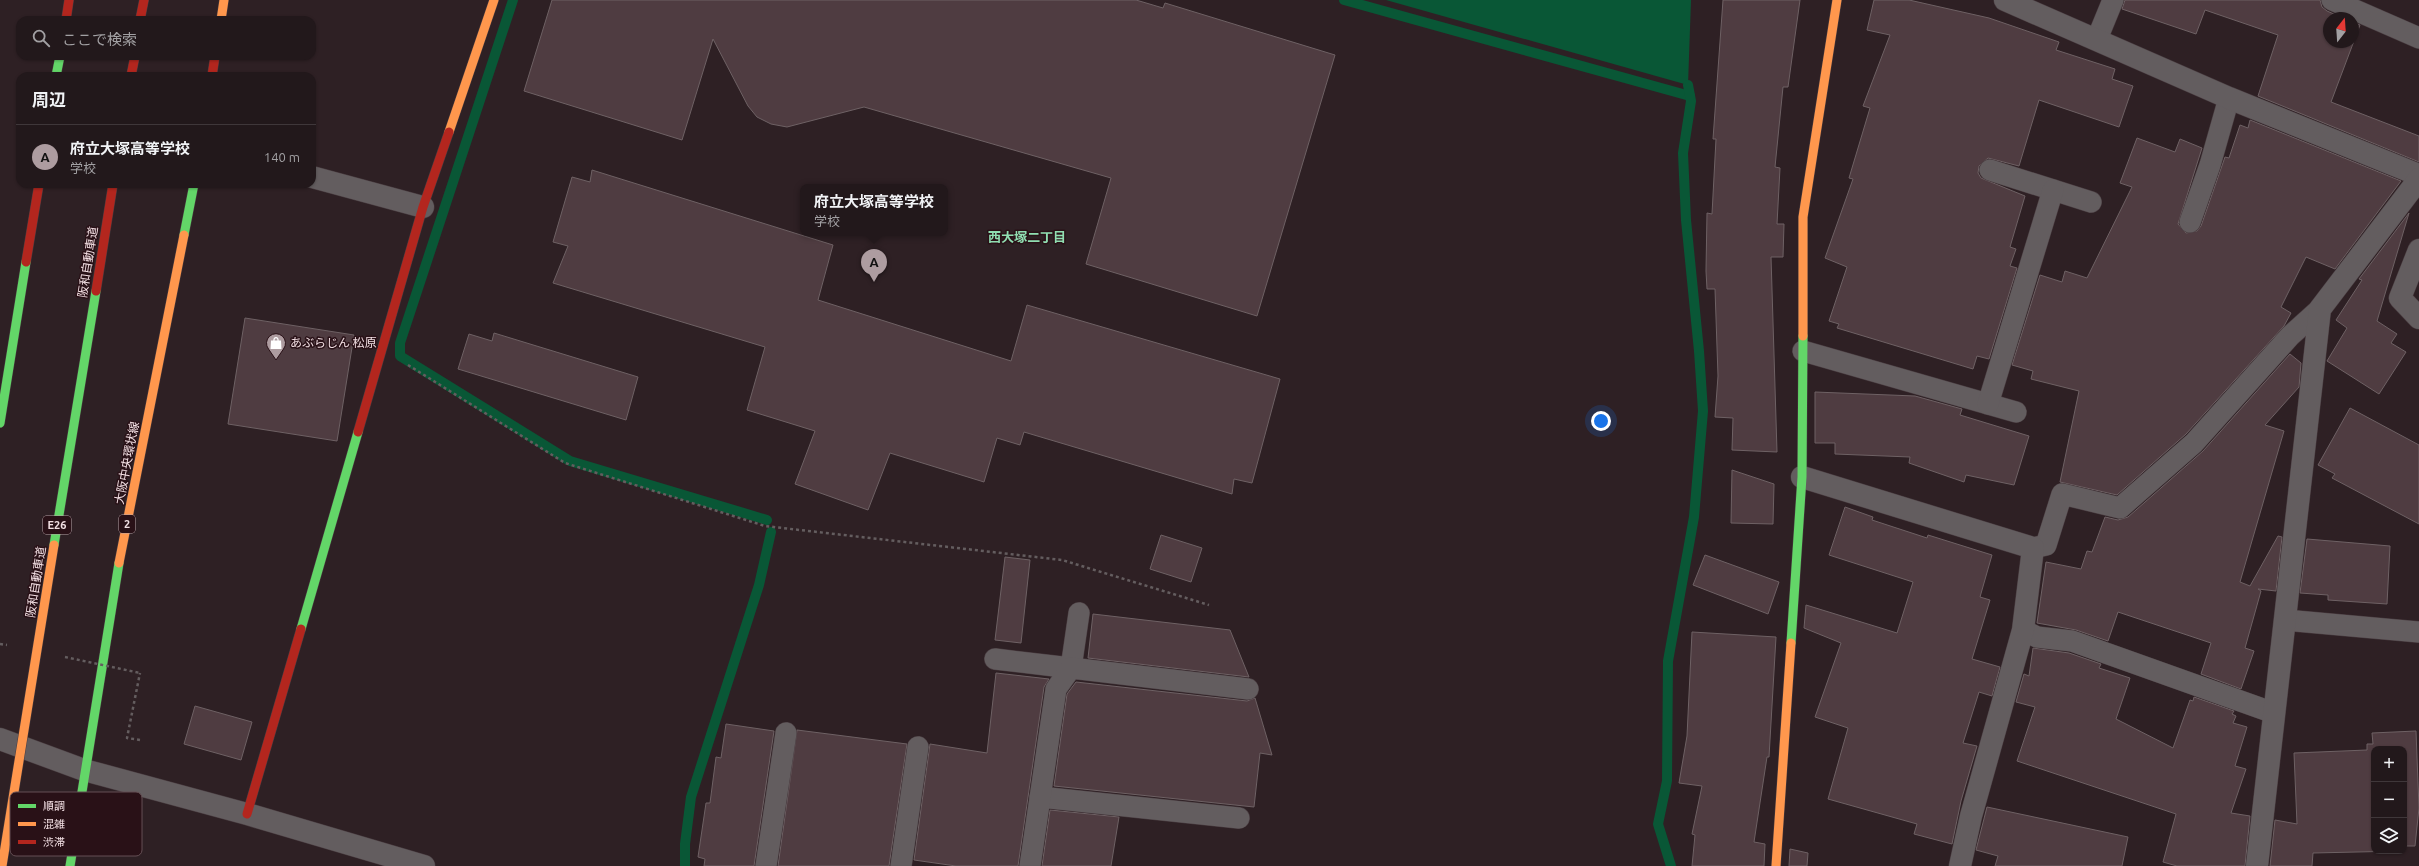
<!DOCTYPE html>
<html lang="ja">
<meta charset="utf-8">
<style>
body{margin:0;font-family:Ubuntu,"Noto Sans JP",sans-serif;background:#2e2528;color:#f1f3f6}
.controls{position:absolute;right:12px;bottom:12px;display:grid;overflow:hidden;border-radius:8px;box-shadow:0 1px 3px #0004}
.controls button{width:36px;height:36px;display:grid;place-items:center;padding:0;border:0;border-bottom:1px solid #3f373a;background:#22181b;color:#f1f3f6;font:20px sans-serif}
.compass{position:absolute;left:2323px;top:12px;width:36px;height:36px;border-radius:50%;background:#22181b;box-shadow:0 1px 3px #0004;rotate:17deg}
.you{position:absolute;left:1601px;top:421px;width:14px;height:14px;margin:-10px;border:3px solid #fff;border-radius:50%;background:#1a73e8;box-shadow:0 0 0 6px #1a73e833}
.badge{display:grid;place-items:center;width:26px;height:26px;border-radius:50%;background:#ad9ca0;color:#111;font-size:13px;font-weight:700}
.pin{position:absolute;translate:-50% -33px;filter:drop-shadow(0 1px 2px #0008)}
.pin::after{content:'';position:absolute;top:21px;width:14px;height:12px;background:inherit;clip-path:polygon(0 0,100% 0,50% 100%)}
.popup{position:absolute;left:800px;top:184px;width:148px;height:52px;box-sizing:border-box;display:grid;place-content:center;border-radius:8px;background:#22181b;filter:drop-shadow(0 1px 3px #0005);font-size:13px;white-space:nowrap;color:#a2a0a3}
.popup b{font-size:15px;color:#f1f3f6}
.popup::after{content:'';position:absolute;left:50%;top:100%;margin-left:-8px;border:8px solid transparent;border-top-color:#22181b}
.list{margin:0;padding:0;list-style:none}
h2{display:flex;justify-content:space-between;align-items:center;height:52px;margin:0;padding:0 16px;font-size:17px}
h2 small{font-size:13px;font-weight:400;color:#a2a0a3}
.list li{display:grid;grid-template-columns:26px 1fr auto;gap:12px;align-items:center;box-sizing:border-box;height:64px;padding:0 16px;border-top:1px solid #3f373a}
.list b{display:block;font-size:15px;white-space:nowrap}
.list p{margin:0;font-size:13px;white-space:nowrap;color:#a2a0a3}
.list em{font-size:13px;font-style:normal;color:#a2a0a3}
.icon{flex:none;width:22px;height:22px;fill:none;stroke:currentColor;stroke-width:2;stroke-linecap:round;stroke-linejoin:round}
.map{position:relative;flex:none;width:2419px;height:866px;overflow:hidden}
.search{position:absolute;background:#22181b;box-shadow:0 1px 3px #0004;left:16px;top:16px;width:300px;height:44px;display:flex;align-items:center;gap:10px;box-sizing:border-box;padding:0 14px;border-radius:12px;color:#a2a0a3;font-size:15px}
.panel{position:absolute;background:#22181b;box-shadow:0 1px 3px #0004;left:16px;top:72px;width:300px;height:116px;border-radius:12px}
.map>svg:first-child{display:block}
</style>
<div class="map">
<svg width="2419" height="866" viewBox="0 0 2419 866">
<rect width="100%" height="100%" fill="#2e2024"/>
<!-- water -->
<path fill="#095736" d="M 1386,0 L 1691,0 L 1688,85 Z"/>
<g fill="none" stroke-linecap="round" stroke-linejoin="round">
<!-- stream -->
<g stroke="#095736" stroke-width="10">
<path d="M 513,0 L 400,343 L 400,356 L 570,461 L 767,520"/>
<path d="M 1344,0 L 1690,96"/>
<path d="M 685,866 L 685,844 L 691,797 L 759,585 L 771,532"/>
<path d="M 1671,866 L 1658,824 L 1667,781 L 1668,661 L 1694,517 L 1703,411 L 1699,351 L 1686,220 L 1683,153 L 1691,101 L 1688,85"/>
</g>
</g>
<!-- building -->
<g fill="#4f3c41" stroke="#6e6164">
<path d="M 552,0 L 1136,0 L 1163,8 L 1165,3 L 1335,55 L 1257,316 L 1086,264 L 1111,178 L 864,107 L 787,127 L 771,124 L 757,117 L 748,106 L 713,39 L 682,140 L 524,91 Z"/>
<path d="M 1723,0 L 1800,0 L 1788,87 L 1783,87 L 1775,167 L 1780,168 L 1777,224 L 1784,224 L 1783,257 L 1771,257 L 1777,452 L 1732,450 L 1733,418 L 1715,417 L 1718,376 L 1715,289 L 1707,289 L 1706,271 L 1707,213 L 1712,214 L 1716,139 L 1713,139 Z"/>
<path d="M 1874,0 L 1909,0 L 1989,18 L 2059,42 L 2056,50 L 2115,69 L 2112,79 L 2133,86 L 2119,127 L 2039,100 L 2019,166 L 1988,158 L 1979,166 L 1978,173 L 1981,178 L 2025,196 L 2010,247 L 2016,249 L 2010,266 L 2017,268 L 1989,359 L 1977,356 L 1973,369 L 1837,328 L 1839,324 L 1829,321 L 1847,267 L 1825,258 L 1853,179 L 1849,178 L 1870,108 L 1863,106 L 1890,35 L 1867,30 Z"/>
<path d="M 2125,0 L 2320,0 L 2322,7 L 2327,11 L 2343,18 L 2329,18 L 2329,42 L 2353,42 L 2353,22 L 2360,25 L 2331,102 L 2419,136 L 2419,162 L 2258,96 L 2278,35 L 2205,10 L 2196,34 L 2122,9 Z"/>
<path d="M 2250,120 L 2401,181 L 2335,269 L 2306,257 L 2281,307 L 2291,313 L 2284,326 L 2186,434 L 2117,495 L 2060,482 L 2079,391 L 2031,379 L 2033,371 L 2012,365 L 2040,275 L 2062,282 L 2065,271 L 2087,278 L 2132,187 L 2120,183 L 2137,138 L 2175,152 L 2180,139 L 2202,148 L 2178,224 L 2186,233 L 2197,231 L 2201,226 L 2225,157 L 2229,158 L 2240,125 L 2248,128 Z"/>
<path d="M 592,170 L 833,245 L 818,300 L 1011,361 L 1027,305 L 1280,379 L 1252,483 L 1234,479 L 1232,494 L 1024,432 L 1020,445 L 997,438 L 984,482 L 890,453 L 868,510 L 795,484 L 815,431 L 747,410 L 765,347 L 553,283 L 568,246 L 553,242 L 572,177 L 590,182 Z"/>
<path d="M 2409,213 L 2377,321 L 2397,334 L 2391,343 L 2406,352 L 2379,394 L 2327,361 L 2347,328 L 2336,320 L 2362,280 L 2359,279 Z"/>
<path d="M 245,318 L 354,335 L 337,441 L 228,424 Z"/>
<path d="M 494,333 L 638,377 L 626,420 L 458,369 L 469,334 L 492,341 Z"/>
<path d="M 2290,354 L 2301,363 L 2299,387 L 2265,425 L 2284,431 L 2240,582 L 2250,586 L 2278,536 L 2282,537 L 2276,591 L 2258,589 L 2261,591 L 2245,648 L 2254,651 L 2241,689 L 2201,674 L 2211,643 L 2118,612 L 2108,641 L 2076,630 L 2037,623 L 2046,562 L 2081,569 L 2087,551 L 2092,552 L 2105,517 L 2118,520 L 2128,517 L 2203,451 Z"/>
<path d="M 1815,392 L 1915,396 L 1962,409 L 1960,415 L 2029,436 L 2014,485 L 1966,475 L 1964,482 L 1909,463 L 1910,457 L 1835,454 L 1835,443 L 1815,443 Z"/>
<path d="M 2350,408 L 2419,445 L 2419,524 L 2332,478 L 2335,474 L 2318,465 Z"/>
<path d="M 1732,470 L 1774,484 L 1773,524 L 1731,523 Z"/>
<path d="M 1845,507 L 1873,517 L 1872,520 L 1927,538 L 1928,535 L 1992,555 L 1980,597 L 1990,600 L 1972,659 L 2000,667 L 1992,696 L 1979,692 L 1963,743 L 1977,746 L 1961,801 L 1952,844 L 1914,834 L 1917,824 L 1828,799 L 1848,728 L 1815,717 L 1841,643 L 1804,628 L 1806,605 L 1897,633 L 1913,582 L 1829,555 Z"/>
<path d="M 1161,535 L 1202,548 L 1191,582 L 1150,569 Z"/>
<path d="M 2307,539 L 2390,546 L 2387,604 L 2328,600 L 2328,595 L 2300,593 Z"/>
<path d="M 1705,555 L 1779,582 L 1768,614 L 1693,585 Z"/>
<path d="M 1005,557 L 1030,560 L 1021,643 L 995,640 Z"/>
<path d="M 1093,614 L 1230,630 L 1249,677 L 1088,658 Z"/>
<path d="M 1692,632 L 1776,637 L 1769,757 L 1767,757 L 1754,842 L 1765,844 L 1764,866 L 1692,866 L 1695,835 L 1692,834 L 1702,786 L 1679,783 L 1687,736 Z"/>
<path d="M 2033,648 L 2069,653 L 2101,664 L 2099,668 L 2130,678 L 2116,719 L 2173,748 L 2190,700 L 2193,701 L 2194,697 L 2234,711 L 2232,714 L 2236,716 L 2233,723 L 2247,727 L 2235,766 L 2246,769 L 2231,813 L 2250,816 L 2245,866 L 2177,866 L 2163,862 L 2176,814 L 2017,761 L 2035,707 L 2016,702 L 2024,674 L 2029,676 Z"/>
<path d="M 996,673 L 1049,679 L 1044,687 L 1018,866 L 956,866 L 914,860 L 930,744 L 987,753 Z"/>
<path d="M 1076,682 L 1247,701 L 1255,698 L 1272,755 L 1260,753 L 1254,807 L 1054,786 L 1067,694 Z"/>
<path d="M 195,706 L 252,722 L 241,760 L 184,744 Z"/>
<path d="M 726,724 L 774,731 L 754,866 L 704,866 L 705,859 L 698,857 L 706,803 L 710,803 L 716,757 L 721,758 Z"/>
<path d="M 797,730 L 907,744 L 889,866 L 778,866 Z"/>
<path d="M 2416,731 L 2419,808 L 2415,846 L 2404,846 L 2404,749 L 2374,749 L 2374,851 L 2401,851 L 2313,853 L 2312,866 L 2270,866 L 2275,820 L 2297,824 L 2294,753 L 2367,750 L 2367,744 L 2373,744 L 2372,733 Z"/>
<path d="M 1987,807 L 2128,837 L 2122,866 L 1995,866 L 1998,856 L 1976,850 Z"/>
<path d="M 1050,810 L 1119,817 L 1111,866 L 1042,866 Z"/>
<path d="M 1790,849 L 1808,853 L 1807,866 L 1789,866 Z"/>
</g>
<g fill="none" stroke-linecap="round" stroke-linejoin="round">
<!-- lane casing -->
<g stroke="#493c40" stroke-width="22">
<g id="lane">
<path d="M 2332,0 L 2419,38"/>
<path d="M 2097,39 L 2113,0"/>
<path d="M 1990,170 L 2091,202"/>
<path d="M 2190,222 L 2210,165 L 2229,98"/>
<path d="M 1803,351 L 2016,412"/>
<path d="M 1988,404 L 2053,190"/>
<path d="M 2033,548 L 2046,545 L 2062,494 L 2120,508 L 2194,443 L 2290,336 L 2320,309"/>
<path d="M 2285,620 L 2419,632"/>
<path d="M 2023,630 L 2037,637 L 2072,641 L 2274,713"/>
<path d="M 995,659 L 1071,668 L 1079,613"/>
<path d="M 1040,797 L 1239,818"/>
<path d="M 766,866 L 786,733"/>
<path d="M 901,866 L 918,747"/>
<path d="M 1030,866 L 1056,689 L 1071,668 L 1248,689"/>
</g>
</g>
<!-- street casing -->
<g stroke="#493c40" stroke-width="23">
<g id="street">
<path d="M 2005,0 L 2229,98 L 2419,175"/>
<path d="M 312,177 L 423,207"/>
<path d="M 2419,250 L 2400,298 L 2419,318"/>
<path d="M 1802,477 L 2033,548 L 2023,630 L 1971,816 L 1960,866"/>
<path d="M 0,739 L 84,770 L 247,814 L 424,866"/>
<path d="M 2257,866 L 2320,309 L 2419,179"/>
</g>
</g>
<!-- fast casing -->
<g stroke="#493c40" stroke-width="10">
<g id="fast">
<path d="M 56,76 L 60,56"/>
<path d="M 184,235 L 194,184"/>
<path d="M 0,423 L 26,262"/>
<path d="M 301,629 L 358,432"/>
<path d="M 1791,643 L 1802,477 L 1803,336"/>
<path d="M 70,866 L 119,563"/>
</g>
</g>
<!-- slow casing -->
<g stroke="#493c40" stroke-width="10">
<g id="slow">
<path d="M 221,20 L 224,0"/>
<path d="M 449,132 L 494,0"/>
<path d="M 1803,336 L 1803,217 L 1837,0"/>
<path d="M 119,563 L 184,235"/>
<path d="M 1776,866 L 1791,643"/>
</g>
</g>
<!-- jam casing -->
<g stroke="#493c40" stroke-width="10">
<g id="jam">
<path d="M 66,20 L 69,0"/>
<path d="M 140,20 L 144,0"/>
<path d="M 131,76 L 135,56"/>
<path d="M 212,76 L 215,56"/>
<path d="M 26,262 L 39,184"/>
<path d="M 358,432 L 423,207 L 449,132"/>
<path d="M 247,814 L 301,629"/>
</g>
</g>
<!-- path -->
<g stroke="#645d5f" stroke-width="2.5" stroke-dasharray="3 3" stroke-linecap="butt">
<path d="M 408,365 L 565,463 L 765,526 L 1062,560 L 1209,605"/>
<path d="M 140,740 L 127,738 L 140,673"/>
</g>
<!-- lane -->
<use href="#lane" stroke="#635d5f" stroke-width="21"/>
<!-- street -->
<use href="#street" stroke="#635d5f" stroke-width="22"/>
<!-- fast -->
<use href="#fast" stroke="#63d668" stroke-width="9"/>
<!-- slow -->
<use href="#slow" stroke="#ff974d" stroke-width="9"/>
<!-- jam -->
<use href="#jam" stroke="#b3261e" stroke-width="9"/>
<!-- fast-bridge casing -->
<g stroke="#493c40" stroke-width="10" stroke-linecap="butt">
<path id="fast-bridge" d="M 54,545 L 96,291"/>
</g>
<!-- slow-bridge casing -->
<g stroke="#493c40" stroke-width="10" stroke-linecap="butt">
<path id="slow-bridge" d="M 2,866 L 54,545"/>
</g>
<!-- jam-bridge casing -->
<g stroke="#493c40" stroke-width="10" stroke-linecap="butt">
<path id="jam-bridge" d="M 96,291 L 113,184"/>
</g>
<!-- path-bridge -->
<g stroke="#645d5f" stroke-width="2.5" stroke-dasharray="3 3" stroke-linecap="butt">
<path d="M 0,644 L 7,645"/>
<path d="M 65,657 L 140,673"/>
</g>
<!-- fast-bridge -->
<use href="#fast-bridge" stroke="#63d668" stroke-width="9"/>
<!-- slow-bridge -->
<use href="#slow-bridge" stroke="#ff974d" stroke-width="9"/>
<!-- jam-bridge -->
<use href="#jam-bridge" stroke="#b3261e" stroke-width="9"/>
</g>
<!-- icons -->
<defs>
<g id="shop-pin" transform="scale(1)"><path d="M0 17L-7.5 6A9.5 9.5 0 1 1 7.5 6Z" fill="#ad9ca0" stroke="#291117"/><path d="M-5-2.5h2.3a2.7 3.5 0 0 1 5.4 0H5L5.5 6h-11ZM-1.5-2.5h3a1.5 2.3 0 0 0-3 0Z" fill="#fff"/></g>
</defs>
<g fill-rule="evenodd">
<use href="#shop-pin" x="276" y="343"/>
</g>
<g text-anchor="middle" stroke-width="3" stroke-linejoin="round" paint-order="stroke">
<!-- shield labels -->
<g fill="#291117" stroke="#b6a1a6" stroke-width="1">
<rect x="119" y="515" width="16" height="18" rx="3"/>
<rect x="43" y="516" width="28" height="18" rx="3"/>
</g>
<g font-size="11" font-weight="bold" fill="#f2dfe3">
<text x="127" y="528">2</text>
<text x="57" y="529">E26</text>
</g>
<!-- street labels -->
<g font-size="12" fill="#f2dfe3" stroke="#291117">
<text transform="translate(88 262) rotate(-81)" y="4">阪和自動車道</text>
<text transform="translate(127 463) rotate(-79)" y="4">大阪中央環状線</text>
<text transform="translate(36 582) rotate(-81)" y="4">阪和自動車道</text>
</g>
<!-- poi labels -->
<g font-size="12" fill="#f2dfe3" stroke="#291117" text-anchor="start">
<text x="290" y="347">あぶらじん 松原</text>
</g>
<!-- neighbourhood labels -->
<g font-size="13" font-weight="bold" fill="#90deb1" stroke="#291117">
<text x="1027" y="242">西大塚二丁目</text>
</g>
</g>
<!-- legend -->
<rect x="10" y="792" width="132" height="64" rx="6" fill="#291117" stroke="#654f54" stroke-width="1"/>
<rect x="18" y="804" width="18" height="4" fill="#63d668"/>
<rect x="18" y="822" width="18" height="4" fill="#ff974d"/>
<rect x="18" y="840" width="18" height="4" fill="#b3261e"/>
<g font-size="11" fill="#f2dfe3">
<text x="43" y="810">順調</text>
<text x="43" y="828">混雑</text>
<text x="43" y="846">渋滞</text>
</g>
</svg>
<div class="controls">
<button>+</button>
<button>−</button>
<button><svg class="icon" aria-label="layers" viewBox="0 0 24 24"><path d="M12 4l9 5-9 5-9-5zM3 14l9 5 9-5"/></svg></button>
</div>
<svg class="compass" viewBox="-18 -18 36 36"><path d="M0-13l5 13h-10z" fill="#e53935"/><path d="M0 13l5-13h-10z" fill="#a2a0a3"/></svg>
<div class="you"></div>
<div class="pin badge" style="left:874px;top:282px">A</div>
<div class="popup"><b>府立大塚高等学校</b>学校</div>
<div class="search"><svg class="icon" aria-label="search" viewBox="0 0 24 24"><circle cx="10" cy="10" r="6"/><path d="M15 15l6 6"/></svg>ここで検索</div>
<section class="panel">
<h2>周辺<small></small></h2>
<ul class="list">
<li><span class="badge">A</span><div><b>府立大塚高等学校</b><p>学校</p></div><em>140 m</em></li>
</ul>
</section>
</div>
